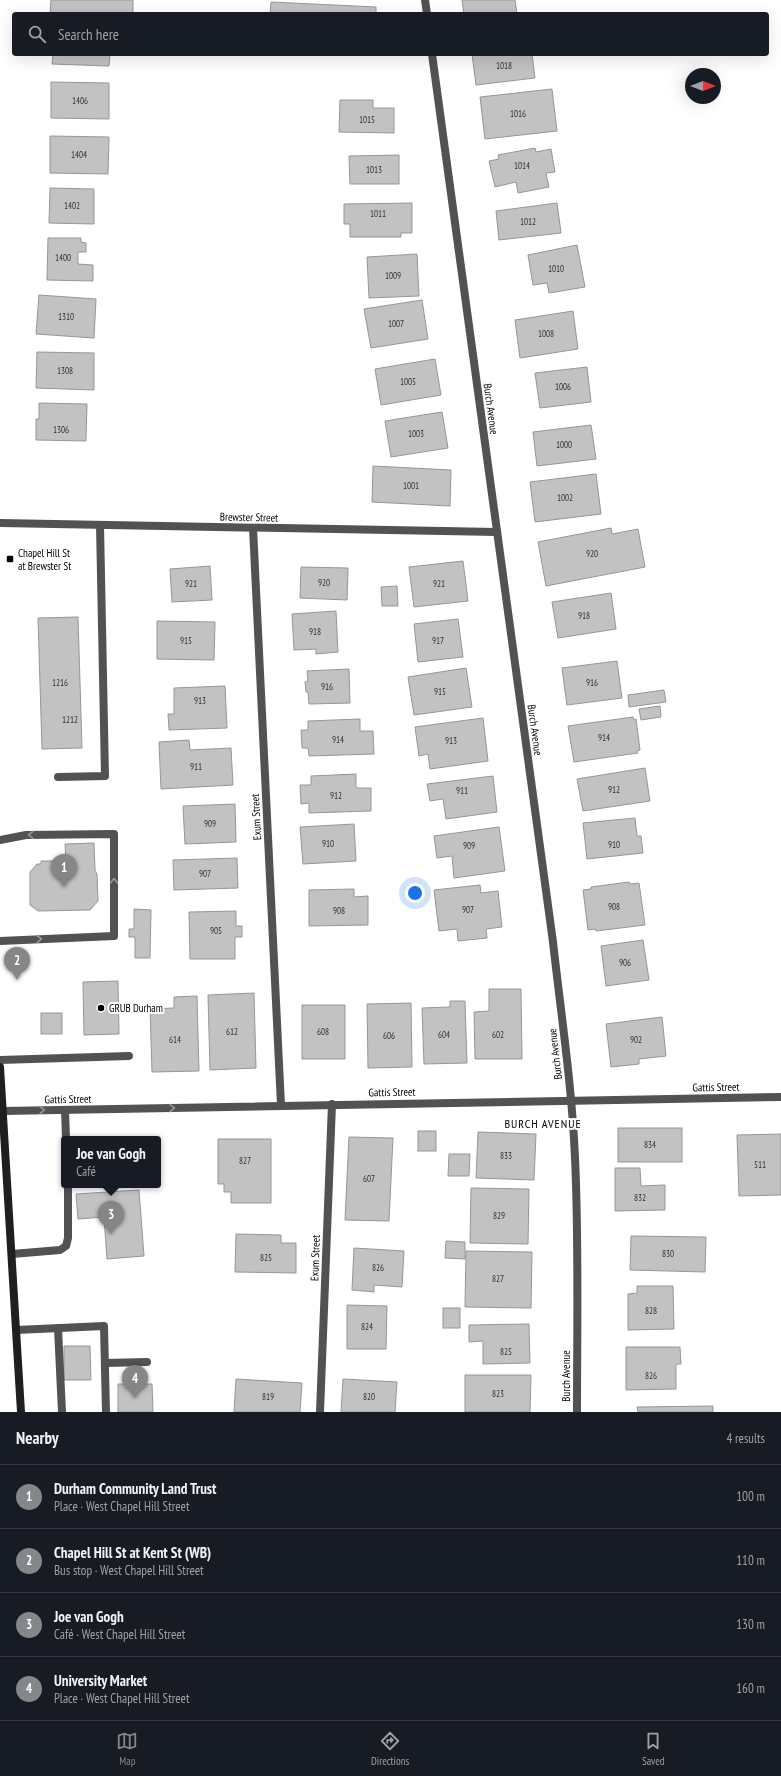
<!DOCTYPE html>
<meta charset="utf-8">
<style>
body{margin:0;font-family:"PT Sans Narrow",sans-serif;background:#20242c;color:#f1f3f6}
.compass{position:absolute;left:685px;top:68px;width:36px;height:36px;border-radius:50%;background:#171b24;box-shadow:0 4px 16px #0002;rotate:90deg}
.you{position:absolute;left:415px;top:893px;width:14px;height:14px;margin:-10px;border:3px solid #fff;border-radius:50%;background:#1a73e8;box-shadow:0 0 0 6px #1a73e833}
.badge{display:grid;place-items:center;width:26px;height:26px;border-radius:50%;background:#858687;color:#fff;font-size:13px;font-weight:700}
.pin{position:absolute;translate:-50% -33px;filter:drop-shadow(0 1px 2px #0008)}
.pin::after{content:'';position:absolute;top:21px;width:14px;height:12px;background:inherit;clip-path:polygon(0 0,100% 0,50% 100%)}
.popup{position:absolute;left:61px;top:1136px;width:100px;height:52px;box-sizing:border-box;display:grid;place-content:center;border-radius:4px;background:#171b24;filter:drop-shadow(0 1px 3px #0005);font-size:13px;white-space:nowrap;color:#9ea1a6}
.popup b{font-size:15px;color:#f1f3f6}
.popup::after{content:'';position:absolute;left:50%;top:100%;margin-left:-8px;border:8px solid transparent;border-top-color:#171b24}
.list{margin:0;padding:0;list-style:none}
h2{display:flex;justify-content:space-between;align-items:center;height:52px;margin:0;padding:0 16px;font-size:17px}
h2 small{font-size:13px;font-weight:400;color:#9ea1a6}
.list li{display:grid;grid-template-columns:26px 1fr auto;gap:12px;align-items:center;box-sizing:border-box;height:64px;padding:0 16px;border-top:1px solid #363941}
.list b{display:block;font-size:15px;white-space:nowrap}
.list p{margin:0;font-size:13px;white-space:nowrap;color:#9ea1a6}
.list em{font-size:13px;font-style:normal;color:#9ea1a6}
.icon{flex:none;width:22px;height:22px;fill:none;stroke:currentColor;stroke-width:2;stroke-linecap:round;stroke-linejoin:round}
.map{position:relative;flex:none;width:781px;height:1412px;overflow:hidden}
.search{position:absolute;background:#171b24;box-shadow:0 4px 16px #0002;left:12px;right:12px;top:12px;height:44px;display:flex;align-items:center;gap:10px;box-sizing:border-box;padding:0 14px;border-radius:4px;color:#9ea1a6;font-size:15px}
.sheet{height:308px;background:#171b24}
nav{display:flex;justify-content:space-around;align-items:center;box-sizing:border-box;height:56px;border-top:1px solid #363941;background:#171b24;font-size:11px;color:#9ea1a6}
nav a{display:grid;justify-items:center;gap:2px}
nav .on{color:#858687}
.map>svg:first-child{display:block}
</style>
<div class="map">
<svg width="781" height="1412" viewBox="0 0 781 1412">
<rect width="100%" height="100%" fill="#fff"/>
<!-- building -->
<g fill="#c2c2c2" stroke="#969696">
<path d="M 51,0 L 133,0 L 133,14 L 50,14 Z"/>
<path d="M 462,0 L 515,0 L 517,14 L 464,14 Z"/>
<path d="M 271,2 L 376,7 L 376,14 L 270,14 Z"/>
<path d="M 53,54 L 110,54 L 109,66 L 52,64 Z"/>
<path d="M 472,54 L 532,54 L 535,78 L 476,85 Z"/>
<path d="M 51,82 L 109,83 L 109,119 L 51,118 Z"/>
<path d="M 552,89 L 557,131 L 485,139 L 480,97 Z"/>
<path d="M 340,100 L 373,100 L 373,108 L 394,108 L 394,133 L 339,132 Z"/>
<path d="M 50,136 L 109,137 L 108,174 L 50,173 Z"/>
<path d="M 535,148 L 536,152 L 551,149 L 555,172 L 546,173 L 549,187 L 518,193 L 516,182 L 495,187 L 489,161 L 499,159 L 498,155 Z"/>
<path d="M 399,155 L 399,184 L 350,184 L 349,156 Z"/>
<path d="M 50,188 L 94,189 L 94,224 L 49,223 Z"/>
<path d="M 412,203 L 412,233 L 401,233 L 401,237 L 350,237 L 350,224 L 344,224 L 344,204 Z"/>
<path d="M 557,203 L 561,233 L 499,240 L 496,211 Z"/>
<path d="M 48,238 L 81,238 L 81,242 L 86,243 L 86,252 L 78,252 L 78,264 L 93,265 L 93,281 L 47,280 Z"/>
<path d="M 577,245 L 585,287 L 549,293 L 547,283 L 533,285 L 528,255 Z"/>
<path d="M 417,254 L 419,296 L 369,298 L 367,257 Z"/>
<path d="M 39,295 L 96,299 L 94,338 L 36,334 Z"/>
<path d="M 422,300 L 428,339 L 371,348 L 364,309 Z"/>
<path d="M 573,311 L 578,349 L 520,358 L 515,320 Z"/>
<path d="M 37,352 L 94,353 L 94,390 L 36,388 Z"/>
<path d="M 435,359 L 441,395 L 381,405 L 375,369 Z"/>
<path d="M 587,367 L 591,402 L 540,408 L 535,373 Z"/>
<path d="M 39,403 L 87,404 L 86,441 L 36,440 L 36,419 L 39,419 Z"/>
<path d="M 442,412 L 448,448 L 391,457 L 385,421 Z"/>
<path d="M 591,425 L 596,459 L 537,466 L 533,432 Z"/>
<path d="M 373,466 L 451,470 L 450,506 L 372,502 Z"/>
<path d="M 596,474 L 601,514 L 535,522 L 530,482 Z"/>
<path d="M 611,528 L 612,534 L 638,529 L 645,567 L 546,586 L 538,542 Z"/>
<path d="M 463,561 L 468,601 L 414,607 L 409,567 Z"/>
<path d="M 210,566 L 212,600 L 172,602 L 170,569 Z"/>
<path d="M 301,567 L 348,568 L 347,600 L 300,598 Z"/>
<path d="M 397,586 L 398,606 L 382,606 L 381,587 Z"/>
<path d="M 611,593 L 616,629 L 558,638 L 552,602 Z"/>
<path d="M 336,611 L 338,652 L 316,654 L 316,649 L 294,650 L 292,614 Z"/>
<path d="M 78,617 L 82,748 L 42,749 L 38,618 Z"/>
<path d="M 458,619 L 463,657 L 418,662 L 414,624 Z"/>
<path d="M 157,621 L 215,622 L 214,660 L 157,659 Z"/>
<path d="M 617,661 L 622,698 L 567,705 L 562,668 Z"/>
<path d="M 466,668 L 472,707 L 414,715 L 408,677 Z"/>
<path d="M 349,669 L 350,703 L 309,704 L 308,692 L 306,692 L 305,682 L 308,681 L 307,671 Z"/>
<path d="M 225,686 L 227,728 L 169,730 L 168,714 L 174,714 L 174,688 Z"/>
<path d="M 664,690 L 666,702 L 629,707 L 628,695 Z"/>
<path d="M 660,706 L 661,717 L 641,720 L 639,709 Z"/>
<path d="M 633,717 L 634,720 L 636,719 L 640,750 L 637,751 L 638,753 L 574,762 L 568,726 Z"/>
<path d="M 483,718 L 488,761 L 430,769 L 428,754 L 419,756 L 415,727 Z"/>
<path d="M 360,719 L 360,731 L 373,731 L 374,754 L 309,756 L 308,748 L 302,748 L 301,730 L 308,730 L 308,721 Z"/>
<path d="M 189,740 L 190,750 L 231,748 L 233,785 L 161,789 L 159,742 Z"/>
<path d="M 645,768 L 650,801 L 583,811 L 577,779 Z"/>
<path d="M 356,774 L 356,788 L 371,788 L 371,811 L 309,813 L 309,803 L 301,804 L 300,785 L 311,785 L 311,776 Z"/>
<path d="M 493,776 L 497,812 L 446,819 L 443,799 L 430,801 L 427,784 Z"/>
<path d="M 235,804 L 236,842 L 185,844 L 183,806 Z"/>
<path d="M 635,818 L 637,836 L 641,836 L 643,853 L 587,859 L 583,823 Z"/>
<path d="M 354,824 L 356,861 L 303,864 L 300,827 Z"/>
<path d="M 499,827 L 505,871 L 454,878 L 452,856 L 437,858 L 434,836 Z"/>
<path d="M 94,843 L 95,870 L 97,874 L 98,901 L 90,910 L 38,911 L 30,905 L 30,872 L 37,864 L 41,864 L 41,861 L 66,861 L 65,844 Z"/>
<path d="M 237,858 L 238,888 L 174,890 L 173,860 Z"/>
<path d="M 629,882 L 630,884 L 639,883 L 645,925 L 596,931 L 595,929 L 588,930 L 583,890 L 591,889 L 591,887 Z"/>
<path d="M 480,885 L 481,893 L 498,891 L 502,927 L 486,929 L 487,938 L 458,941 L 457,929 L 439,931 L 434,890 Z"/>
<path d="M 354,889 L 354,897 L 368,896 L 368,925 L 309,926 L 309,890 Z"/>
<path d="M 134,909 L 151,910 L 150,958 L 135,958 L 135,937 L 129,937 L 129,929 L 134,929 Z"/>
<path d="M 236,911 L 236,926 L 242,926 L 242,937 L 235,937 L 235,959 L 190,959 L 189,912 Z"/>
<path d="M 643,940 L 649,980 L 606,986 L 601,946 Z"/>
<path d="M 118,981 L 119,1034 L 84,1035 L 83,982 Z"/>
<path d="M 489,989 L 521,989 L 522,1059 L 475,1059 L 474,1012 L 489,1011 Z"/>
<path d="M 254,993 L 256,1068 L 210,1070 L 208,995 Z"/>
<path d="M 197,996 L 199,1071 L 152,1072 L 150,1009 L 174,1008 L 174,997 Z"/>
<path d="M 450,1001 L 465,1001 L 467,1063 L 424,1064 L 422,1008 L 450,1007 Z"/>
<path d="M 411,1003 L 412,1067 L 368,1068 L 367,1004 Z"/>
<rect x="302" y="1005" width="43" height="54"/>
<rect x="41" y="1013" width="21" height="21"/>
<path d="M 662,1017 L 666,1056 L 639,1059 L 639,1064 L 611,1067 L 606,1024 Z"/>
<rect x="618" y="1128" width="64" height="34"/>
<rect x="418" y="1131" width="18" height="20"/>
<path d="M 478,1132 L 536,1134 L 534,1180 L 476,1178 Z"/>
<path d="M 781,1134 L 781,1195 L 739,1196 L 737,1135 Z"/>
<path d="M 349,1137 L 393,1138 L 389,1221 L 345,1220 Z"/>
<path d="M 218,1139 L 271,1139 L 271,1203 L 231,1203 L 231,1192 L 224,1192 L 224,1184 L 218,1184 Z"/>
<path d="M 449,1154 L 470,1154 L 469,1176 L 448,1176 Z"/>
<path d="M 615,1168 L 640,1168 L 641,1186 L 665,1185 L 665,1210 L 615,1211 Z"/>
<path d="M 471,1188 L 529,1189 L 528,1244 L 470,1243 Z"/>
<path d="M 139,1190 L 144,1256 L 107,1259 L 104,1217 L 78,1219 L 76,1194 Z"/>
<path d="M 236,1234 L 281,1235 L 281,1243 L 296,1243 L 296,1273 L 235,1272 Z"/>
<path d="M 631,1236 L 706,1237 L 705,1272 L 630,1270 Z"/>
<path d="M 446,1241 L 465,1242 L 465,1259 L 445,1258 Z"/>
<path d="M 354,1248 L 404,1251 L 402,1287 L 374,1285 L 374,1292 L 352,1290 Z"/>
<path d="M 466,1251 L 532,1252 L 531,1308 L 465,1307 Z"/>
<path d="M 637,1286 L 673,1286 L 674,1329 L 628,1330 L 628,1294 L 637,1293 Z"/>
<path d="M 347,1305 L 387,1306 L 386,1349 L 347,1349 Z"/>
<rect x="443" y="1308" width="17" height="20"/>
<path d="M 529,1324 L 530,1363 L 483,1364 L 483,1341 L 469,1342 L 469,1325 Z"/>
<path d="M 64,1346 L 90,1346 L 91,1380 L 64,1380 Z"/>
<path d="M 626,1347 L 680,1347 L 681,1364 L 676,1364 L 676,1389 L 626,1390 Z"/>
<path d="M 465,1375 L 531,1375 L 530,1412 L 465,1412 Z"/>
<path d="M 236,1379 L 302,1383 L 300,1412 L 234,1412 Z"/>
<path d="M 343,1379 L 397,1382 L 395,1412 L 341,1412 Z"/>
<path d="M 118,1384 L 152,1384 L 153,1412 L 118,1412 Z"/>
<path d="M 713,1406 L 713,1412 L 638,1412 L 637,1407 Z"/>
</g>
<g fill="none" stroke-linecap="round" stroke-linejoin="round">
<!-- service -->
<g stroke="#525252" stroke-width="8">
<path d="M 58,777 L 105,776 L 100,525"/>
<path d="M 0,840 L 26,835 L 114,834 L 114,936 L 0,941"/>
<path d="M 0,1060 L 129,1056"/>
<path d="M 65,1110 L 66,1139"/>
<path d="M 12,1254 L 60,1250 L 66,1246 L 68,1238 L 68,1185"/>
<path d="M 58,1328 L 62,1412"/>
<path d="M 16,1330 L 104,1326 L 106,1412"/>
<path d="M 105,1363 L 147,1362"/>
</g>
<!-- minor -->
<g stroke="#525252" stroke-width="8">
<path d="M 425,0 L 427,14"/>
<path d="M 432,54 L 553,942 C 561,1014 572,1086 575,1158 C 579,1243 577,1327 577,1412"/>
<path d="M 0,523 L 497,532"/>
<path d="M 253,528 L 281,1105"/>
<path d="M 3,1111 L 781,1097"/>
<path d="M 320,1412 L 332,1104"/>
</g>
<!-- secondary -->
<path stroke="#1f1f1f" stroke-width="8" d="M 0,1067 L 21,1412"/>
</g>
<!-- one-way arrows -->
<defs><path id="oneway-chevron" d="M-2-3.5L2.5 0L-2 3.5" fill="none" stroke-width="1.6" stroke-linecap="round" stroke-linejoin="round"/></defs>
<g stroke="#979797">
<use href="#oneway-chevron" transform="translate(31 835) rotate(178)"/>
<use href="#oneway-chevron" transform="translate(114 881) rotate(-90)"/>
<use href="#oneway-chevron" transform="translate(39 939) rotate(-2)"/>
<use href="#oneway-chevron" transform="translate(172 1108) rotate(-1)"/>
<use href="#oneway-chevron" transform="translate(42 1110) rotate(-2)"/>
</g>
<!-- markers -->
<g fill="#000" stroke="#fff" stroke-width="1.5">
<rect x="6" y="555" width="8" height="8" rx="2"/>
<circle cx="101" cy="1008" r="4"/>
</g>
<g text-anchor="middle" stroke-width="4" stroke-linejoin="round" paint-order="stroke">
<!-- number labels -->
<g font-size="9" fill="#303030">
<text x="504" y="69">1018</text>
<text x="80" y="104">1406</text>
<text x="518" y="117">1016</text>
<text x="367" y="123">1015</text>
<text x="79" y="158">1404</text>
<text x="522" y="169">1014</text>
<text x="374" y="173">1013</text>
<text x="72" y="209">1402</text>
<text x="378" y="217">1011</text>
<text x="528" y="225">1012</text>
<text x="63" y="261">1400</text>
<text x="556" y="272">1010</text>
<text x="393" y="279">1009</text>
<text x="66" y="320">1310</text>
<text x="396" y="327">1007</text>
<text x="546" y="337">1008</text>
<text x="65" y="374">1308</text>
<text x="408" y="385">1005</text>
<text x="563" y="390">1006</text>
<text x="61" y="433">1306</text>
<text x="416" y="437">1003</text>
<text x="564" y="448">1000</text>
<text x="411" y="489">1001</text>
<text x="565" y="501">1002</text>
<text x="592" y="557">920</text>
<text x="324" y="586">920</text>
<text x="191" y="587">921</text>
<text x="439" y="587">921</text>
<text x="584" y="619">918</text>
<text x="315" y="635">918</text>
<text x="186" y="644">915</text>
<text x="438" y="644">917</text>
<text x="60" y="686">1216</text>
<text x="592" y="686">916</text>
<text x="327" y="690">916</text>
<text x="440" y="695">915</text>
<text x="200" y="704">913</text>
<text x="70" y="723">1212</text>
<text x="604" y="741">914</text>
<text x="338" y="743">914</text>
<text x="451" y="744">913</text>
<text x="196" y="770">911</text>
<text x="614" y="793">912</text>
<text x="462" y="794">911</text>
<text x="336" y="799">912</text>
<text x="210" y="827">909</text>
<text x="328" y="847">910</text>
<text x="614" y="848">910</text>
<text x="469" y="849">909</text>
<text x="205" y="877">907</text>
<text x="614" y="910">908</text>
<text x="468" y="913">907</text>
<text x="339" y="914">908</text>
<text x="216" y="934">905</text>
<text x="625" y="966">906</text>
<text x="232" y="1035">612</text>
<text x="323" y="1035">608</text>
<text x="444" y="1038">604</text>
<text x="498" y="1038">602</text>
<text x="389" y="1039">606</text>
<text x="175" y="1043">614</text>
<text x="636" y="1043">902</text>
<text x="650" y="1148">834</text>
<text x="506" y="1159">833</text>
<text x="245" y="1164">827</text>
<text x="760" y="1168">511</text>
<text x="369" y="1182">607</text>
<text x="640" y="1201">832</text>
<text x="499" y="1219">829</text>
<text x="668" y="1257">830</text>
<text x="266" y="1261">825</text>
<text x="378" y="1271">826</text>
<text x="498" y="1282">827</text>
<text x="651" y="1314">828</text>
<text x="367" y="1330">824</text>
<text x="506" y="1355">825</text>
<text x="651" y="1379">826</text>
<text x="498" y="1397">823</text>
<text x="268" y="1400">819</text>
<text x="369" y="1400">820</text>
</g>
<!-- street labels -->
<g font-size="11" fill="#000" stroke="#fff">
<text transform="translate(491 409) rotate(82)" y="4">Burch Avenue</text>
<text transform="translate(249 517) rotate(1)" y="4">Brewster Street</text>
<text transform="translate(535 730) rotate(82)" y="4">Burch Avenue</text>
<text transform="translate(256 817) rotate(-93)" y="4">Exum Street</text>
<text transform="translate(555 1054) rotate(-97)" y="4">Burch Avenue</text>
<text transform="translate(716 1087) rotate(-1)" y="4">Gattis Street</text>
<text transform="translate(392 1092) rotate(-1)" y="4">Gattis Street</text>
<text transform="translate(68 1099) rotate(-1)" y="4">Gattis Street</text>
<text transform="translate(315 1258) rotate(-88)" y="4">Exum Street</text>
<text transform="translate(566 1376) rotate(-90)" y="4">Burch Avenue</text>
</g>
<!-- poi labels -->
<g font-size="11" fill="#000" stroke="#fff" text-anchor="start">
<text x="18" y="557">Chapel Hill St<tspan x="18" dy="13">at Brewster St</tspan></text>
<text x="109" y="1012">GRUB Durham</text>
</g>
<!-- neighbourhood labels -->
<g font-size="12" letter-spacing="1" fill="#000" stroke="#fff">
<text x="543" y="1128">BURCH AVENUE</text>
</g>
</g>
</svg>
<svg class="compass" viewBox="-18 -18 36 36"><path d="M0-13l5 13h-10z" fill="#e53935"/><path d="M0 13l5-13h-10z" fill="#9ea1a6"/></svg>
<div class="you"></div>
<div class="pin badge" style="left:64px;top:887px">1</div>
<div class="pin badge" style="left:17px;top:980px">2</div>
<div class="pin badge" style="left:111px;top:1234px">3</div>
<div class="popup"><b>Joe van Gogh</b>Café</div>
<div class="pin badge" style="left:135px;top:1398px">4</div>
<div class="search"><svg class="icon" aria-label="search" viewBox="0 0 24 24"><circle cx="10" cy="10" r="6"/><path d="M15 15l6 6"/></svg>Search here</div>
</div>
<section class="sheet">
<h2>Nearby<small>4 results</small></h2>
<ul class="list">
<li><span class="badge">1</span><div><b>Durham Community Land Trust</b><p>Place · West Chapel Hill Street</p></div><em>100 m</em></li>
<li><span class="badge">2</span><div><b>Chapel Hill St at Kent St (WB)</b><p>Bus stop · West Chapel Hill Street</p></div><em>110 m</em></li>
<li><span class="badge">3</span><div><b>Joe van Gogh</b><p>Café · West Chapel Hill Street</p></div><em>130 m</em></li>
<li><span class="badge">4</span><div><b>University Market</b><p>Place · West Chapel Hill Street</p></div><em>160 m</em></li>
</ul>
</section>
<nav>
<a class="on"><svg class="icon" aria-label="map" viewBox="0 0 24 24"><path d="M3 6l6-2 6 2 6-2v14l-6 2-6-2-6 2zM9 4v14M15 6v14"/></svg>Map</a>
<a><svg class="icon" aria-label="directions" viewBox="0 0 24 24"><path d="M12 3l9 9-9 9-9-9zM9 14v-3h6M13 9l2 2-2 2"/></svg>Directions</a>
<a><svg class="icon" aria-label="saved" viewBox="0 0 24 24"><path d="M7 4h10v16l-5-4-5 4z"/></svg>Saved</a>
</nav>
